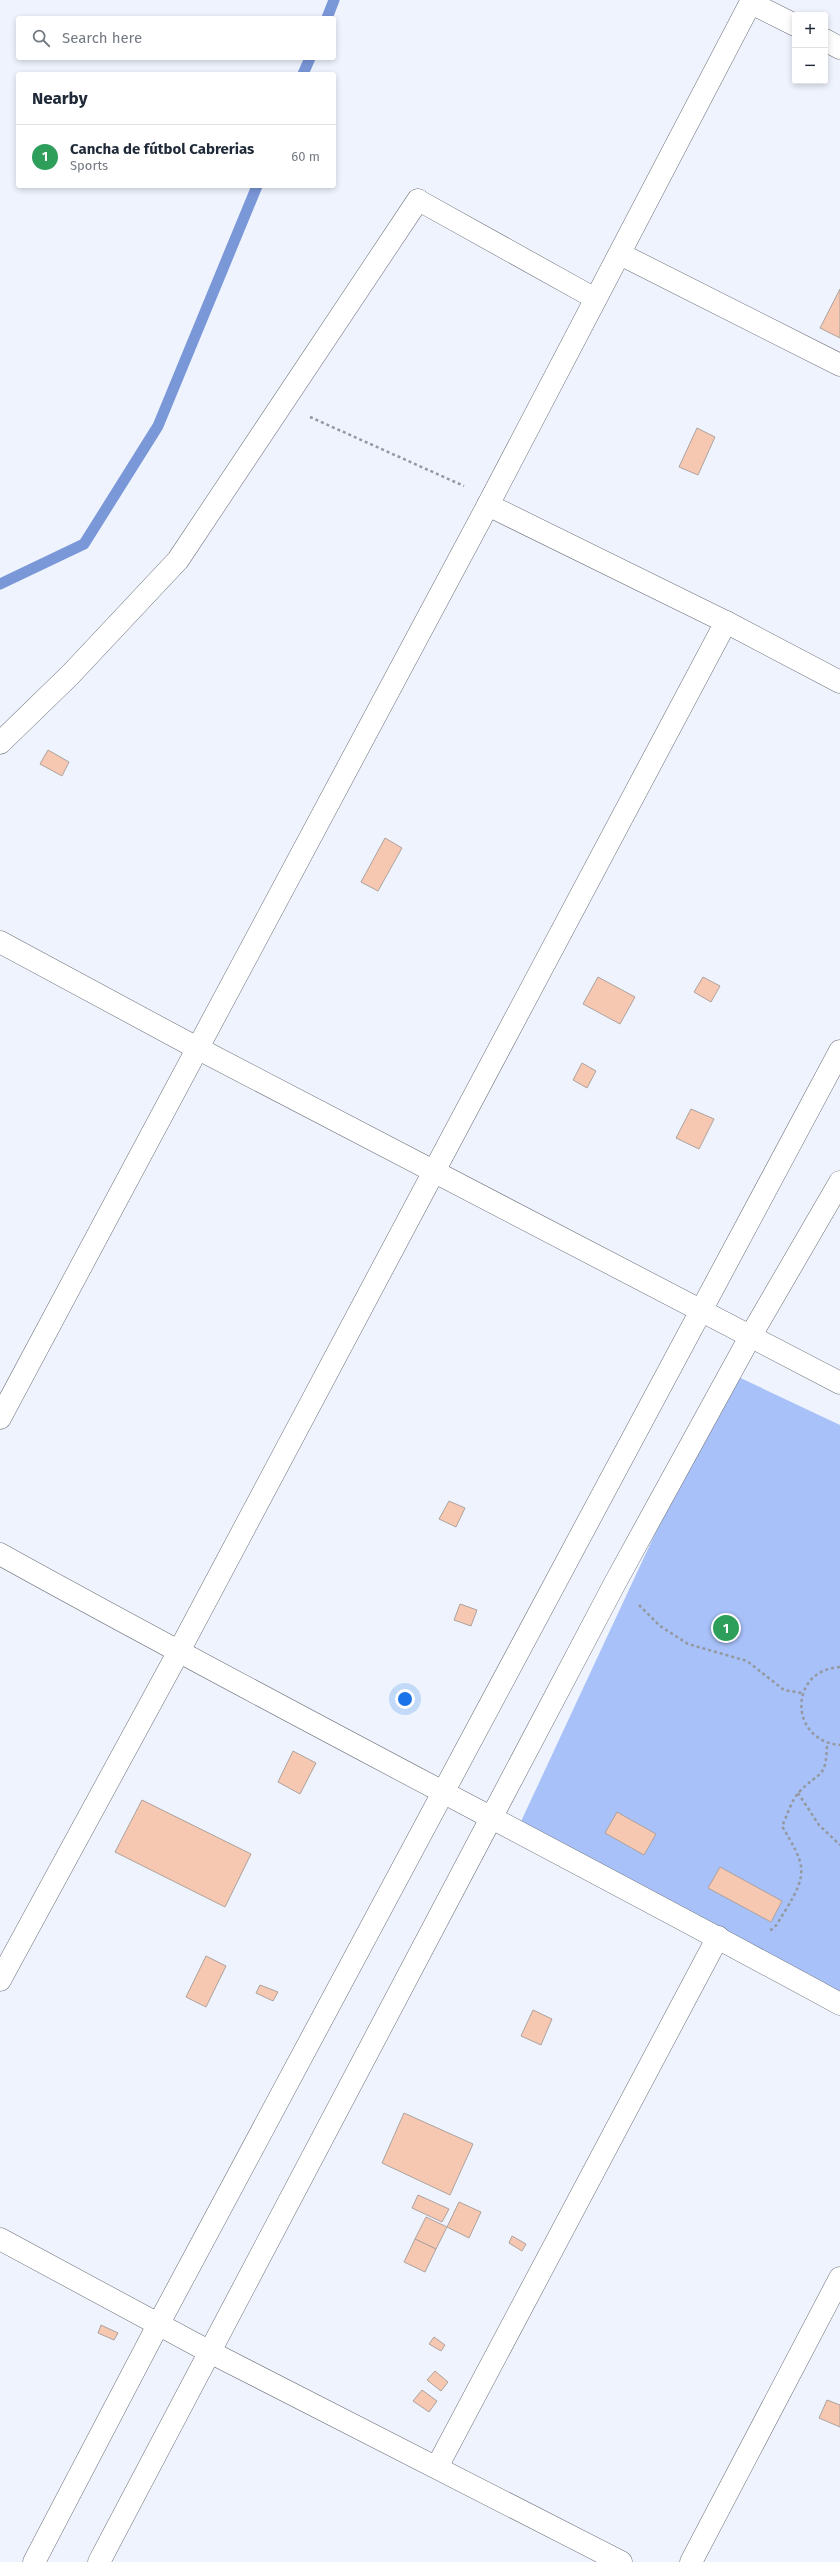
<!DOCTYPE html>
<meta charset="utf-8">
<style>
body{margin:0;font-family:"Fira Sans",sans-serif;background:#f2f2f3;color:#1f2937}
.controls{position:absolute;right:12px;top:12px;display:grid;overflow:hidden;border-radius:4px;box-shadow:0 2px 6px #0003}
.controls button{width:36px;height:36px;display:grid;place-items:center;padding:0;border:0;border-bottom:1px solid #e0e1e3;background:#fff;color:#1f2937;font:20px sans-serif}
.you{position:absolute;left:405px;top:1699px;width:14px;height:14px;margin:-10px;border:3px solid #fff;border-radius:50%;background:#1a73e8;box-shadow:0 0 0 6px #1a73e833}
.badge{display:grid;place-items:center;width:26px;height:26px;border-radius:50%;background:#2563eb;color:#fff;font-size:13px;font-weight:700}
.pin{position:absolute;translate:-50% -50%;border:2px solid #fff;box-shadow:0 1px 4px #0006}
.list{margin:0;padding:0;list-style:none}
h2{display:flex;justify-content:space-between;align-items:center;height:52px;margin:0;padding:0 16px;font-size:17px}
h2 small{font-size:13px;font-weight:400;color:#747a83}
.list li{display:grid;grid-template-columns:26px 1fr auto;gap:12px;align-items:center;box-sizing:border-box;height:64px;padding:0 16px;border-top:1px solid #e0e1e3}
.list b{display:block;font-size:15px;white-space:nowrap}
.list p{margin:0;font-size:13px;white-space:nowrap;color:#747a83}
.list em{font-size:13px;font-style:normal;color:#747a83}
.icon{flex:none;width:22px;height:22px;fill:none;stroke:currentColor;stroke-width:2;stroke-linecap:round;stroke-linejoin:round}
.map{position:relative;flex:none;width:840px;height:2562px;overflow:hidden}
.search{position:absolute;background:#fff;box-shadow:0 2px 6px #0003;left:16px;top:16px;width:320px;height:44px;display:flex;align-items:center;gap:10px;box-sizing:border-box;padding:0 14px;border-radius:4px;color:#747a83;font-size:15px}
.panel{position:absolute;background:#fff;box-shadow:0 2px 6px #0003;left:16px;top:72px;width:320px;height:116px;border-radius:4px}
.map>svg:first-child{display:block}
</style>
<div class="map">
<svg width="840" height="2562" viewBox="0 0 840 2562">
<rect width="100%" height="100%" fill="#eef3fd"/>
<!-- green -->
<path fill="#a8c1f9" d="M 730,1373 L 840,1425 L 840,2004 L 517,1830 Z"/>
<g fill="none" stroke-linecap="round" stroke-linejoin="round">
<!-- stream -->
<g stroke="#7a97d8" stroke-width="11">
<path d="M 327,18 L 334,0"/>
<path d="M 303,74 L 310,58"/>
<path d="M 0,584 L 84,544 L 158,426 L 257,186"/>
</g>
</g>
<!-- building -->
<g fill="#f6c7b1" stroke="#ada29d">
<path d="M 840,289 L 840,338 L 820,328 Z"/>
<path d="M 697,428 L 715,437 L 698,475 L 679,467 Z"/>
<path d="M 48,750 L 69,762 L 62,776 L 40,764 Z"/>
<path d="M 385,838 L 402,848 L 378,891 L 361,882 Z"/>
<path d="M 598,977 L 635,997 L 620,1024 L 583,1004 Z"/>
<path d="M 703,977 L 720,986 L 711,1002 L 694,992 Z"/>
<path d="M 582,1063 L 596,1071 L 587,1088 L 573,1080 Z"/>
<path d="M 691,1109 L 714,1119 L 699,1149 L 676,1138 Z"/>
<path d="M 449,1501 L 465,1508 L 456,1527 L 439,1519 Z"/>
<path d="M 460,1604 L 477,1610 L 471,1626 L 454,1620 Z"/>
<path d="M 293,1751 L 316,1763 L 300,1794 L 278,1782 Z"/>
<path d="M 142,1800 L 251,1854 L 225,1907 L 115,1852 Z"/>
<path d="M 617,1812 L 656,1834 L 644,1855 L 605,1833 Z"/>
<path d="M 720,1867 L 782,1901 L 771,1922 L 708,1888 Z"/>
<path d="M 206,1956 L 226,1966 L 206,2007 L 186,1997 Z"/>
<path d="M 260,1985 L 278,1992 L 273,2001 L 256,1993 Z"/>
<path d="M 533,2010 L 552,2019 L 541,2045 L 521,2036 Z"/>
<path d="M 404,2113 L 473,2144 L 450,2195 L 382,2163 Z"/>
<path d="M 418,2195 L 449,2209 L 442,2222 L 412,2208 Z"/>
<path d="M 459,2202 L 481,2212 L 469,2238 L 447,2227 Z"/>
<path d="M 426,2217 L 447,2227 L 436,2249 L 415,2239 Z"/>
<path d="M 512,2236 L 526,2244 L 522,2251 L 509,2243 Z"/>
<path d="M 415,2239 L 436,2249 L 425,2272 L 404,2262 Z"/>
<path d="M 101,2325 L 118,2333 L 114,2340 L 98,2333 Z"/>
<path d="M 434,2337 L 445,2345 L 441,2351 L 429,2344 Z"/>
<path d="M 435,2371 L 448,2382 L 441,2391 L 427,2380 Z"/>
<path d="M 422,2390 L 437,2401 L 429,2412 L 413,2401 Z"/>
<path d="M 827,2400 L 840,2405 L 840,2427 L 819,2418 Z"/>
</g>
<g fill="none" stroke-linecap="round" stroke-linejoin="round">
<!-- lane casing -->
<g stroke="#6c7079" stroke-width="22">
<path id="lane" d="M 418,200 L 596,299"/>
</g>
<!-- street casing -->
<g stroke="#6c7079" stroke-width="23">
<g id="street">
<path d="M 751,3 L 795,25"/>
<path d="M 825,40 L 840,48"/>
<path d="M 620,254 L 840,365"/>
<path d="M 488,505 L 726,622 L 840,682"/>
<path d="M 0,743 L 71,674 L 178,560 L 418,200"/>
<path d="M 0,942 L 197,1048 L 840,1383"/>
<path d="M 0,1418 L 488,505 L 752,0"/>
<path d="M 0,1554 C 278,1708 561,1852 840,2004"/>
<path d="M 0,1980 L 178,1653 L 726,622"/>
<path d="M 0,2239 L 208,2351 L 621,2562"/>
<path d="M 437,2467 L 718,1937"/>
<path d="M 34,2562 L 158,2325 L 840,1051"/>
<path d="M 99,2562 L 615,1583 L 750,1337 L 840,1182"/>
<path d="M 691,2562 L 840,2278"/>
</g>
</g>
<!-- path -->
<g stroke="#94989f" stroke-width="2.5" stroke-dasharray="3 3" stroke-linecap="butt">
<path d="M 310,417 L 464,486"/>
<path d="M 639,1605 L 660,1626 L 688,1644 L 747,1661 L 784,1690 L 802,1693"/>
<path d="M 840,1667 C 788,1670 789,1741 840,1745"/>
<path d="M 798,1793 L 819,1825 L 840,1845"/>
<path d="M 770,1930 C 777,1928 781,1916 785,1911 C 810,1871 804,1864 782,1826 C 787,1816 791,1801 799,1792 C 820,1770 826,1780 827,1744"/>
</g>
<!-- lane -->
<use href="#lane" stroke="#fff" stroke-width="21"/>
<!-- street -->
<use href="#street" stroke="#fff" stroke-width="22"/>
</g>
</svg>
<div class="controls">
<button>+</button>
<button>−</button>
</div>
<div class="you"></div>
<div class="pin badge" style="left:726px;top:1628px;background:#2e9e5b">1</div>
<div class="search"><svg class="icon" aria-label="search" viewBox="0 0 24 24"><circle cx="10" cy="10" r="6"/><path d="M15 15l6 6"/></svg>Search here</div>
<section class="panel">
<h2>Nearby<small></small></h2>
<ul class="list">
<li><span class="badge" style="background:#2e9e5b">1</span><div><b>Cancha de fútbol Cabrerias</b><p>Sports</p></div><em>60 m</em></li>
</ul>
</section>
</div>
